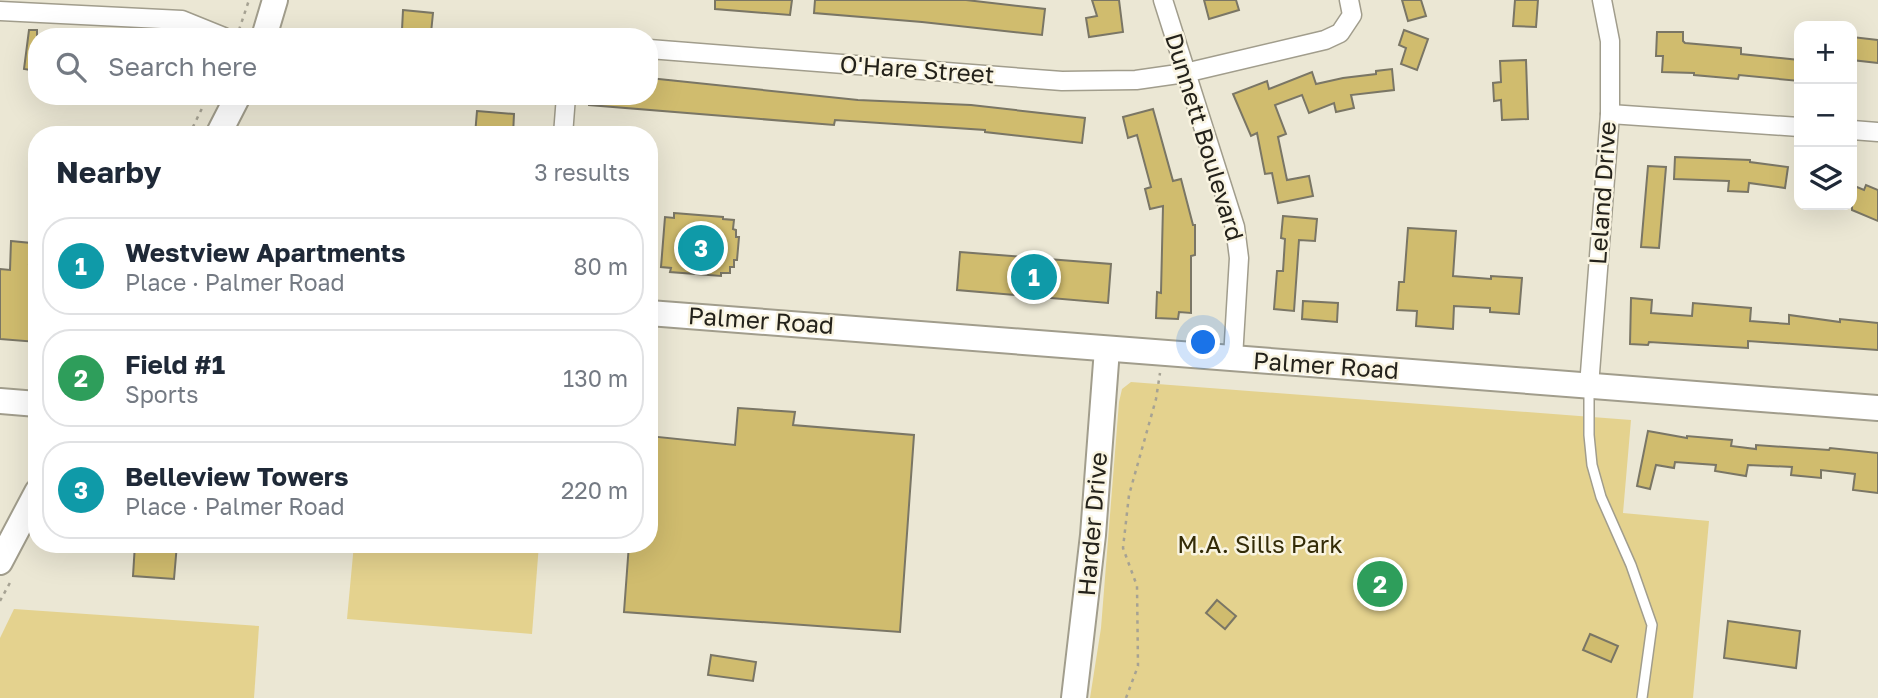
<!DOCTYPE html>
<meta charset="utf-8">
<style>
body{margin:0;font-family:"Golos Text",sans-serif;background:#f2f2f3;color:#1f2937}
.controls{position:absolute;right:21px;top:21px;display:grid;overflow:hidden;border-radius:14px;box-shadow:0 7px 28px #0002}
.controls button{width:63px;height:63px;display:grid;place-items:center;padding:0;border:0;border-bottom:2px solid #e0e1e3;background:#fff;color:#1f2937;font:35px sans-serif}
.you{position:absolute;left:1204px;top:343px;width:24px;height:24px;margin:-18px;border:5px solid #fff;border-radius:50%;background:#1a73e8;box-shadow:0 0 0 10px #1a73e833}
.badge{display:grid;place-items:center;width:46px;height:46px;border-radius:50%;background:#db2777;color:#fff;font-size:23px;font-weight:700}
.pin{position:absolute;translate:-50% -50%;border:4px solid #fff;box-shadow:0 2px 7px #0006}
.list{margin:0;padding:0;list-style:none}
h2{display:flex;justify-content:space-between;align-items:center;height:91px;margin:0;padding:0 28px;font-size:30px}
h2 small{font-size:23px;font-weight:400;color:#747a83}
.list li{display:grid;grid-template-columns:46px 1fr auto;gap:21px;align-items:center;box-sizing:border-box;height:98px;margin:0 14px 14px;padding:0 14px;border:2px solid #e0e1e3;border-radius:28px}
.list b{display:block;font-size:26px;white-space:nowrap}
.list p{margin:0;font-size:23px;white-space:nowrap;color:#747a83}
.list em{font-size:23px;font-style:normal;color:#747a83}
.icon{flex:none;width:38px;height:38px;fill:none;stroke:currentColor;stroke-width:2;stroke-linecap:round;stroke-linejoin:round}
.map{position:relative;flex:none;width:1878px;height:698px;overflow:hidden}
.search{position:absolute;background:#fff;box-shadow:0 7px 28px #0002;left:28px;top:28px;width:630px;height:77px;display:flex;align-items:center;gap:18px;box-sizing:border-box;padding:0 24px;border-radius:28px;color:#747a83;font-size:26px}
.panel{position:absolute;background:#fff;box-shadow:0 7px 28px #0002;left:28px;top:126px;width:630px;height:427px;border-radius:28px}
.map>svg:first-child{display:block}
</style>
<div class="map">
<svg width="1878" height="698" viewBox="0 0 1878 698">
<rect width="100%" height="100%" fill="#ebe7d4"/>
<!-- green -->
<g fill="#e4d28e">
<path d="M 1131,382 L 1631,420 L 1623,513 L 1709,521 L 1693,698 L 1090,698 L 1101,628 L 1119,402 L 1122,389 Z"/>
<path d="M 354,544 L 539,544 L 532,634 L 347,619 Z"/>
<path d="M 14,609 L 259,626 L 254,698 L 0,698 L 0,638 Z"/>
</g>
<!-- building -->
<g fill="#d0bc6e" stroke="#7a7665" stroke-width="2">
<path d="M 715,0 L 792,0 L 790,15 L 715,9 Z"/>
<path d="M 815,0 L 966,0 L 1045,9 L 1042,35 L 922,22 L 814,13 Z"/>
<path d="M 1092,0 L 1119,0 L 1123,32 L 1089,37 L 1086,18 L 1097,16 Z"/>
<path d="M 1204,0 L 1236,0 L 1239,10 L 1209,19 Z"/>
<path d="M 1402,0 L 1421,0 L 1426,16 L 1408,21 Z"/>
<path d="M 1515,0 L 1538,0 L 1536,27 L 1513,26 Z"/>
<path d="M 403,10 L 433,13 L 431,33 L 402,30 Z"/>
<path d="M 29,30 L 37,30 L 37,71 L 24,69 Z"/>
<path d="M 1404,30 L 1428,39 L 1417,70 L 1401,64 L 1406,48 L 1399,45 Z"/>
<path d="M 1657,32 L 1683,32 L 1683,41 L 1685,43 L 1741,48 L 1741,54 L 1799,60 L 1799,81 L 1739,75 L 1738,79 L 1694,75 L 1694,73 L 1662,72 L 1663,56 L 1656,56 Z"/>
<path d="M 1852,37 L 1878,40 L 1878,63 L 1852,60 Z"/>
<path d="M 1526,60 L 1528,119 L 1502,120 L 1501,100 L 1494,101 L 1493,83 L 1501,82 L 1500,61 Z"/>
<path d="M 1392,69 L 1394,90 L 1351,95 L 1354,108 L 1336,112 L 1334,103 L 1309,113 L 1302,95 L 1275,105 L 1286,134 L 1278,137 L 1287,180 L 1309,176 L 1313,196 L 1278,203 L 1272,173 L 1265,174 L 1257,133 L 1251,136 L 1233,94 L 1267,81 L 1269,89 L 1312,72 L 1316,84 L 1343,78 L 1376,74 L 1376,71 Z"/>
<path d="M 649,78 L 858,100 L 971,105 L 1085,118 L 1082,143 L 985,132 L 985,130 L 835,120 L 834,125 L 589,105 L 589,96 L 649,96 Z"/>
<path d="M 1153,109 L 1173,181 L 1181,179 L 1193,225 L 1195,225 L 1195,255 L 1191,256 L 1191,313 L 1179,312 L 1178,319 L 1156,318 L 1157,292 L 1161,293 L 1163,206 L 1150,209 L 1145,189 L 1151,187 L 1137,135 L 1128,138 L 1123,117 Z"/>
<path d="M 477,111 L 514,114 L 513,135 L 475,135 Z"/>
<path d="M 1675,157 L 1750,160 L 1750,162 L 1788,167 L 1785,188 L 1749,183 L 1748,192 L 1728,191 L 1729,181 L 1674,179 Z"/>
<path d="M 1648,166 L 1666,167 L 1659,248 L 1641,247 Z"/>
<path d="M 1852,185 L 1864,190 L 1866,185 L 1878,190 L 1878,221 L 1852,210 Z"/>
<path d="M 674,213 L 723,217 L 723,219 L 734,220 L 733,229 L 736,230 L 736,237 L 739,237 L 737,260 L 734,260 L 734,267 L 730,267 L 730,273 L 721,273 L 721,276 L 670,272 L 671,268 L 661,267 L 665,217 L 674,218 Z"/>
<path d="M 1283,216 L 1317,219 L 1315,241 L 1299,240 L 1294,311 L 1274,309 L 1277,271 L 1283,271 L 1285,239 L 1281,238 Z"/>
<path d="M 1408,228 L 1456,231 L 1453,276 L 1491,279 L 1491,276 L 1522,278 L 1519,314 L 1490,312 L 1490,308 L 1454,306 L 1453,329 L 1416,326 L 1417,311 L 1397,310 L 1399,282 L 1404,282 Z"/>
<path d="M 11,241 L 31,243 L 29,264 L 37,264 L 37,342 L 0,339 L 0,269 L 10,270 Z"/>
<path d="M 960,252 L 1111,264 L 1108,303 L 957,290 Z"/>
<path d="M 1631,298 L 1652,300 L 1651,313 L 1692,316 L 1693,303 L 1751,308 L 1750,321 L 1789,324 L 1789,315 L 1840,322 L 1840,319 L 1878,323 L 1878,350 L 1748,341 L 1748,348 L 1649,342 L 1648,345 L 1630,344 Z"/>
<path d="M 1303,301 L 1338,303 L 1337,322 L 1302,319 Z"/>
<path d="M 738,408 L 795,412 L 793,425 L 914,435 L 900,632 L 624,612 L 629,544 L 649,544 L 649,436 L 735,445 Z"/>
<path d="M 1648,431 L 1687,438 L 1687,436 L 1732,440 L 1731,446 L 1756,449 L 1756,445 L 1829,450 L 1830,448 L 1878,453 L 1878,493 L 1853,490 L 1855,474 L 1821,470 L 1821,478 L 1791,475 L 1792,467 L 1748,465 L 1746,476 L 1715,471 L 1716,465 L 1675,462 L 1674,468 L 1656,465 L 1650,489 L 1637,486 Z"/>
<path d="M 135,544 L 177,544 L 174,579 L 133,576 Z"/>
<path d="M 1217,600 L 1236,616 L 1225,629 L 1206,613 Z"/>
<path d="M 1728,621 L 1800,631 L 1796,668 L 1724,658 Z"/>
<path d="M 1590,634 L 1618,646 L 1611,662 L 1583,650 Z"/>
<path d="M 711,655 L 756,662 L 753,681 L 708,675 Z"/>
</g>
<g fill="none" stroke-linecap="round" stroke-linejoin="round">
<!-- lane casing -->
<g stroke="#a19d8c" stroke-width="12">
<path id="lane" d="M 1589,387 L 1589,435 L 1592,465 L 1601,497 L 1631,565 L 1652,625 L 1642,698"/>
</g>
<!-- street casing -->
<g stroke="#a19d8c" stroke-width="21">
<g id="street">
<path d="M 1163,0 L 1235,227 L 1239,258 L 1233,358"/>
<path d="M 0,11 L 182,20 L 224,37"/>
<path d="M 649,49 L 1062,81 L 1136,80 L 1185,73 L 1325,40 L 1340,33 L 1352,15 L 1349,0"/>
<path d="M 1610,114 L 1799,127"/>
<path d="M 1852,130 L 1878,132"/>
<path d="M 563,135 L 566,96"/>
<path d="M 1589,386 L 1610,114 L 1610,41 L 1602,0"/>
</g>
</g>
<!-- secondary casing -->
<g stroke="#a19d8c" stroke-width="28">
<g id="secondary">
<path d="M 264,37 L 275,0"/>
<path d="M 218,135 L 238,96"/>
<path d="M 649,313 L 1878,408"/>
<path d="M 0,401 L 37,404"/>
<path d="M 0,562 L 37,492"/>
<path d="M 1074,698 L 1093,535 L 1107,349"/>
</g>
</g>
<!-- path -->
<g stroke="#a6a293" stroke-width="2.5" stroke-dasharray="3.5 5" stroke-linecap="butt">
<path d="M 239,30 L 249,0"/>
<path d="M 189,135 L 208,96"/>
<path d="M 0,601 L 12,579"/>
<path d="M 1126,698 L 1138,666 L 1137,586 L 1123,548 L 1129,495 L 1156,399 L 1160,373"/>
</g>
<!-- lane -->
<use href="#lane" stroke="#fff" stroke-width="9"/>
<!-- street -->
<use href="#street" stroke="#fff" stroke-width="18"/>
<!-- secondary -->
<use href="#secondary" stroke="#fff" stroke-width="24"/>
</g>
<g text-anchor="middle" stroke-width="5" stroke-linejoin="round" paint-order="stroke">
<!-- street labels -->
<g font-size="24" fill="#24221b" stroke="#f9f4e1">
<text transform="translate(917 70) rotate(4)" y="8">O'Hare Street</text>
<text transform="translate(1204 137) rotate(73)" y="8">Dunnett Boulevard</text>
<text transform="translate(1603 193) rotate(-86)" y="8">Leland Drive</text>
<text transform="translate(761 321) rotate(4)" y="8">Palmer Road</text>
<text transform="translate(1326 366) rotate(4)" y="8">Palmer Road</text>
<text transform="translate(1093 524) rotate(-85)" y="8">Harder Drive</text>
</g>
<!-- park labels -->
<g font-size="24" fill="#332b07" stroke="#f9f4e1">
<text x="1260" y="553">M.A. Sills Park</text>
</g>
</g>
</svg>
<div class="controls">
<button>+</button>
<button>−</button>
<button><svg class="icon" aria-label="layers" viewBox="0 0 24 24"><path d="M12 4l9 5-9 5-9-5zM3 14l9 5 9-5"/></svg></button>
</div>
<div class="you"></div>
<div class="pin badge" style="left:1034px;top:277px;background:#0f9aa8">1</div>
<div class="pin badge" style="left:1380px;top:584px;background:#2e9e5b">2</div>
<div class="pin badge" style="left:701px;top:248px;background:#0f9aa8">3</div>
<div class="search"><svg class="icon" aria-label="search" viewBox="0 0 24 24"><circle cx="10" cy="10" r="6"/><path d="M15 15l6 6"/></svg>Search here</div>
<section class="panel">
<h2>Nearby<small>3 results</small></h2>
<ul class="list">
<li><span class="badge" style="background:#0f9aa8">1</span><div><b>Westview Apartments</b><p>Place · Palmer Road</p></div><em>80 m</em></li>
<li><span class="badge" style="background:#2e9e5b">2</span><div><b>Field #1</b><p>Sports</p></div><em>130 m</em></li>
<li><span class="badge" style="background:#0f9aa8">3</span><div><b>Belleview Towers</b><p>Place · Palmer Road</p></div><em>220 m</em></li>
</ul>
</section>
</div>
